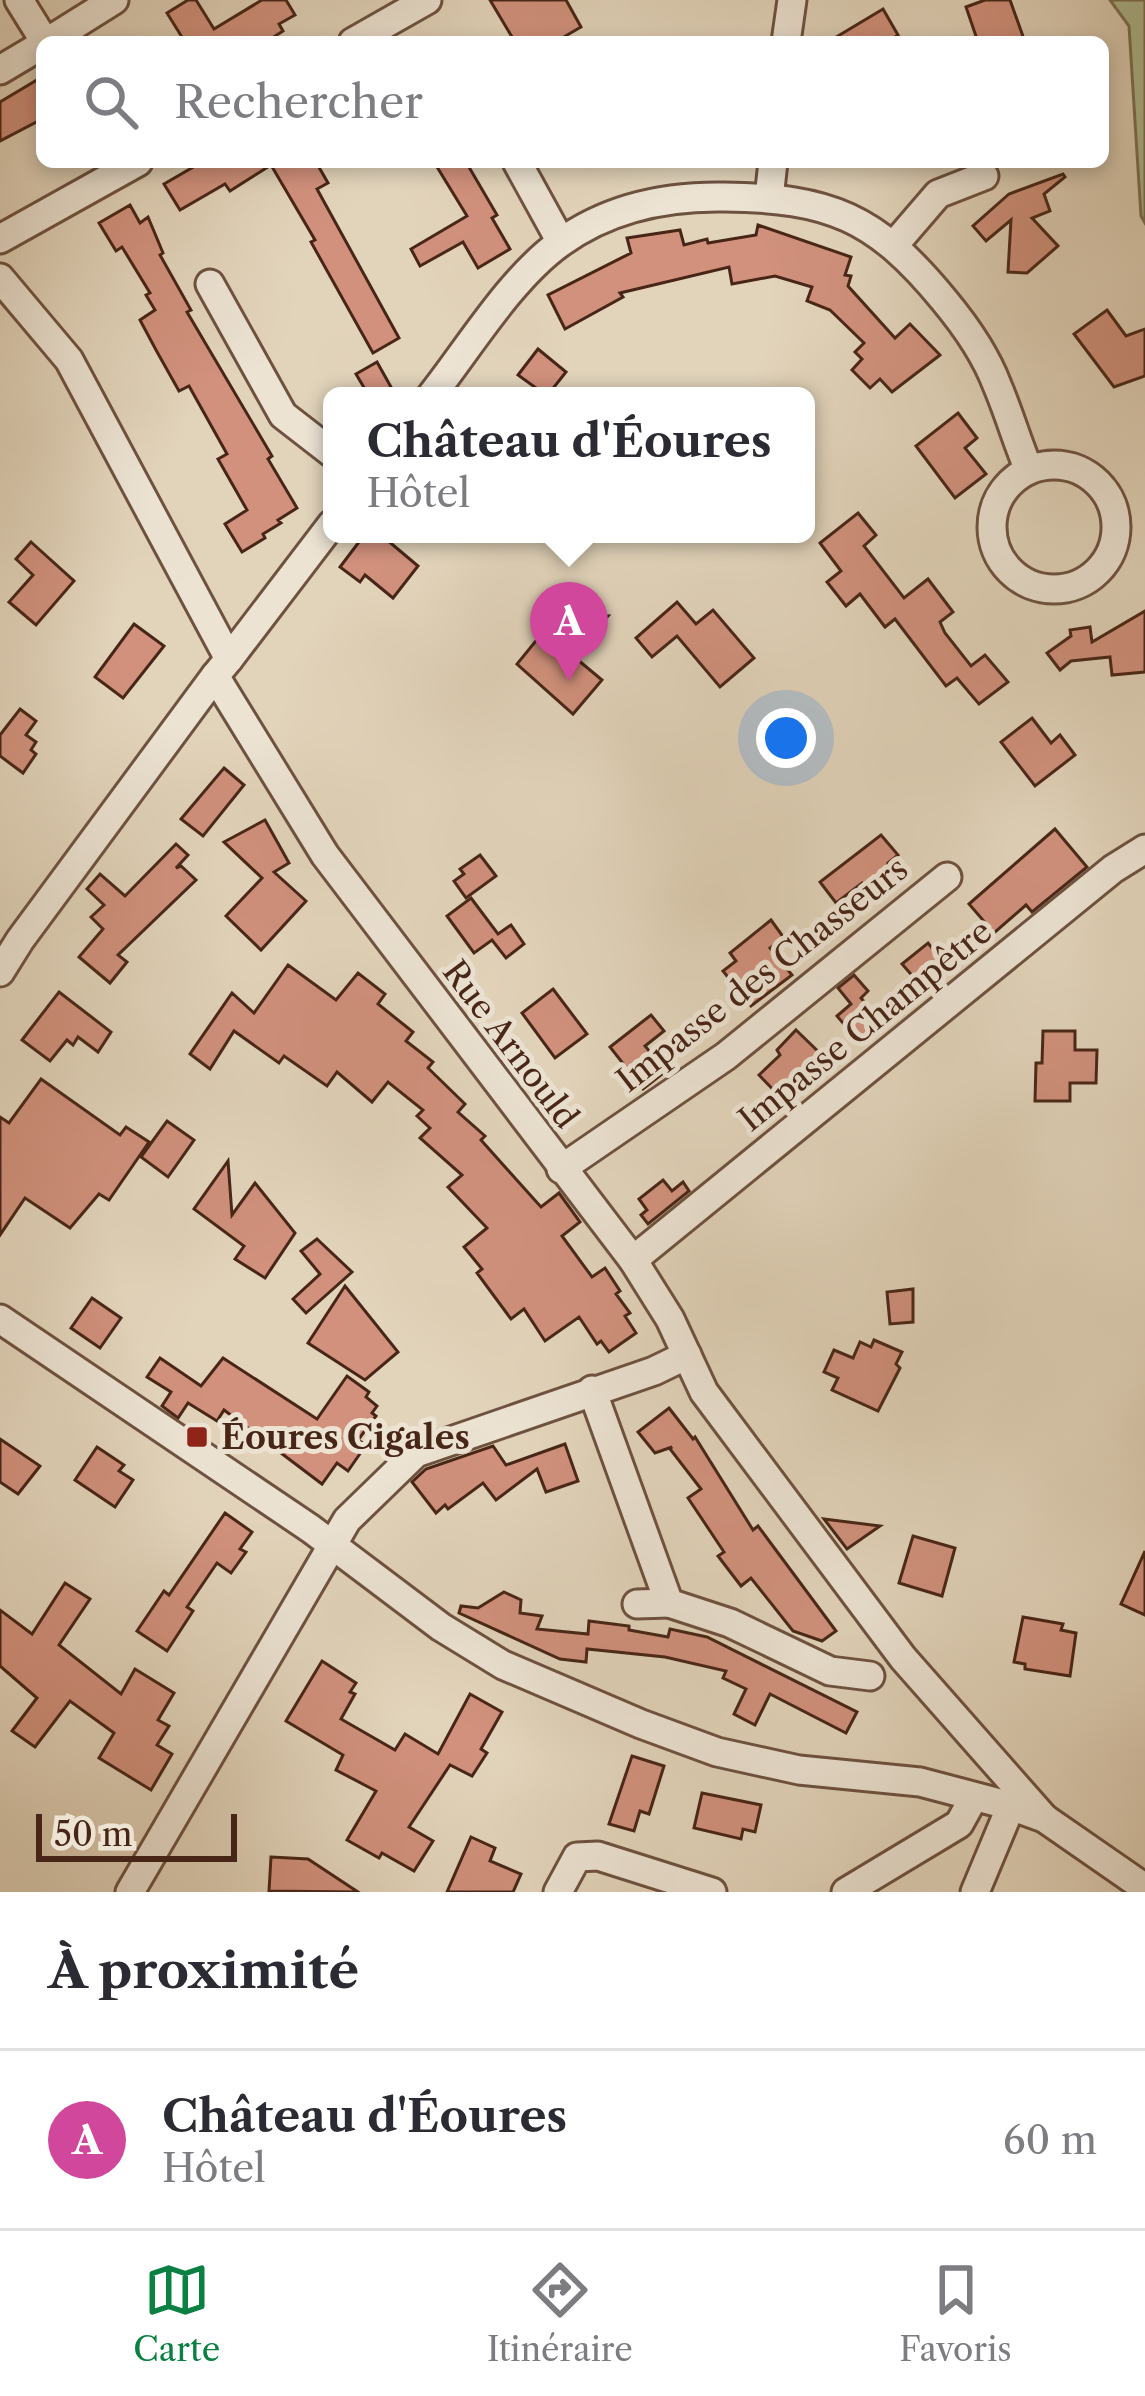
<!DOCTYPE html>
<html lang="fr">
<meta charset="utf-8">
<style>
body{margin:0;font-family:"Libre Caslon Text",serif;background:#f2f2f3;color:#2b2b33}
.scale{position:absolute;left:36px;bottom:30px;width:201px;box-sizing:border-box;padding-left:12px;border:6px solid #482617;border-top:0;font-size:33px;line-height:42px;white-space:nowrap;color:#482617;-webkit-text-stroke:9px #ece3d3;paint-order:stroke}
.you{position:absolute;left:786px;top:738px;width:42px;height:42px;margin:-30px;border:9px solid #fff;border-radius:50%;background:#1a73e8;box-shadow:0 0 0 18px #1a73e833}
.badge{display:grid;place-items:center;width:78px;height:78px;border-radius:50%;background:#0b8043;color:#fff;font-size:39px;font-weight:700}
.pin{position:absolute;translate:-50% -99px;filter:drop-shadow(0 3px 6px #0008)}
.pin::after{content:'';position:absolute;top:63px;width:42px;height:36px;background:inherit;clip-path:polygon(0 0,100% 0,50% 100%)}
.popup{position:absolute;left:323px;top:387px;width:492px;height:156px;box-sizing:border-box;display:grid;place-content:center;border-radius:18px;background:#fff;filter:drop-shadow(0 3px 9px #0005);font-size:39px;white-space:nowrap;color:#7c7c81}
.popup b{font-size:45px;color:#2b2b33}
.popup::after{content:'';position:absolute;left:50%;top:100%;margin-left:-24px;border:24px solid transparent;border-top-color:#fff}
.list{margin:0;padding:0;list-style:none}
h2{display:flex;justify-content:space-between;align-items:center;height:156px;margin:0;padding:0 48px;font-size:51px}
h2 small{font-size:39px;font-weight:400;color:#7c7c81}
.list li{display:grid;grid-template-columns:78px 1fr auto;gap:36px;align-items:center;box-sizing:border-box;height:180px;padding:0 48px;border-top:3px solid #e1e1e2}
.list b{display:block;font-size:45px;white-space:nowrap}
.list p{margin:0;font-size:39px;white-space:nowrap;color:#7c7c81}
.list em{font-size:39px;font-style:normal;color:#7c7c81}
.icon{flex:none;width:66px;height:66px;fill:none;stroke:currentColor;stroke-width:2;stroke-linecap:round;stroke-linejoin:round}
.map{position:relative;flex:none;width:1145px;height:1892px;overflow:hidden}
.search{position:absolute;background:#fff;box-shadow:0 6px 18px #0003;left:36px;right:36px;top:36px;height:132px;display:flex;align-items:center;gap:30px;box-sizing:border-box;padding:0 42px;border-radius:18px;color:#7c7c81;font-size:45px}
.sheet{height:336px;background:#fff}
nav{display:flex;justify-content:space-around;align-items:center;box-sizing:border-box;height:168px;border-top:3px solid #e1e1e2;background:#fff;font-size:33px;color:#7c7c81}
nav a{display:grid;justify-items:center;gap:6px}
nav .on{color:#0b8043}
.map>svg:first-child{display:block}
</style>
<div class="map">
<svg width="1145" height="1892" viewBox="0 0 1145 1892">
<rect width="100%" height="100%" fill="#e2d4bb"/>
<filter id="stains"><feTurbulence type="fractalNoise" baseFrequency=".00167" numOctaves="4"/><feColorMatrix values="0 0 0 0 .2 0 0 0 0 .09 0 0 0 0 .02 0 0 0 .5 -.17"/></filter>
<radialGradient id="worn" r=".72"><stop offset=".6" stop-color="#630" stop-opacity="0"/><stop offset="1" stop-color="#630" stop-opacity=".3"/></radialGradient>
<!-- green -->
<path fill="#afbd93" stroke="#7c7255" stroke-width="3" d="M 1110,0 L 1145,0 L 1145,223 L 1141,216 L 1129,26 Z"/>
<!-- building -->
<g fill="#d1917d" stroke="#482617" stroke-width="3">
<path d="M 188,0 L 196,0 L 214,29 L 262,0 L 286,0 L 295,15 L 279,24 L 283,31 L 266,42 L 185,42 L 167,13 Z"/>
<path d="M 490,0 L 566,0 L 581,27 L 555,42 L 515,42 Z"/>
<path d="M 985,0 L 1010,0 L 1025,42 L 978,42 L 966,7 Z"/>
<path d="M 883,9 L 898,35 L 887,42 L 828,42 Z"/>
<path d="M 42,77 L 42,119 L 0,141 L 0,102 Z"/>
<path d="M 202,162 L 316,162 L 328,183 L 317,189 L 399,338 L 373,353 L 311,242 L 315,240 L 271,165 L 230,191 L 225,184 L 180,210 L 164,184 Z"/>
<path d="M 434,162 L 466,162 L 497,215 L 492,218 L 510,249 L 478,268 L 463,242 L 420,266 L 411,249 L 467,216 Z"/>
<path d="M 1063,174 L 1065,177 L 1044,194 L 1050,211 L 1032,218 L 1058,246 L 1027,273 L 1008,272 L 1011,220 L 986,241 L 973,226 L 1009,194 Z"/>
<path d="M 130,205 L 140,223 L 148,217 L 163,253 L 160,255 L 191,310 L 187,312 L 272,456 L 268,459 L 297,508 L 278,520 L 281,523 L 263,534 L 265,538 L 242,552 L 225,524 L 247,510 L 218,459 L 227,454 L 189,386 L 179,391 L 156,350 L 140,320 L 155,310 L 146,295 L 150,293 L 122,247 L 116,251 L 99,223 Z"/>
<path d="M 758,225 L 851,257 L 845,275 L 851,276 L 848,286 L 895,338 L 910,324 L 940,355 L 892,392 L 880,379 L 870,388 L 852,370 L 862,359 L 855,352 L 864,343 L 830,310 L 807,301 L 812,287 L 775,276 L 732,284 L 729,267 L 620,293 L 623,297 L 565,329 L 548,295 L 631,253 L 627,238 L 680,230 L 684,245 L 707,239 L 708,243 L 756,235 Z"/>
<path d="M 1107,310 L 1126,336 L 1145,329 L 1145,376 L 1114,387 L 1074,334 Z"/>
<path d="M 538,349 L 566,372 L 547,396 L 518,375 Z"/>
<path d="M 377,362 L 396,396 L 369,396 L 356,374 Z"/>
<path d="M 958,413 L 977,438 L 965,448 L 986,474 L 955,498 L 916,446 Z"/>
<path d="M 858,513 L 876,535 L 864,546 L 904,598 L 928,579 L 953,612 L 940,622 L 945,633 L 971,666 L 985,655 L 1008,682 L 979,704 L 957,678 L 946,686 L 895,619 L 885,627 L 860,594 L 846,606 L 827,582 L 841,571 L 820,543 Z"/>
<path d="M 365,534 L 380,534 L 418,566 L 393,598 L 365,575 L 360,582 L 340,567 Z"/>
<path d="M 31,542 L 74,581 L 36,625 L 9,602 L 33,575 L 16,559 Z"/>
<path d="M 677,602 L 696,624 L 713,610 L 754,658 L 720,687 L 677,636 L 652,657 L 636,638 Z"/>
<path d="M 1145,611 L 1145,672 L 1112,675 L 1110,657 L 1071,661 L 1060,670 L 1047,653 L 1071,636 L 1070,630 L 1090,627 L 1092,642 Z"/>
<path d="M 557,615 L 608,616 L 572,655 L 602,680 L 573,714 L 517,664 Z"/>
<path d="M 134,624 L 164,646 L 123,698 L 95,677 Z"/>
<path d="M 20,709 L 36,721 L 26,735 L 36,742 L 31,750 L 36,754 L 23,773 L 0,756 L 0,735 Z"/>
<path d="M 1032,718 L 1051,743 L 1060,735 L 1075,755 L 1035,786 L 1001,742 Z"/>
<path d="M 224,768 L 244,785 L 203,836 L 181,819 Z"/>
<path d="M 265,820 L 289,863 L 274,872 L 306,901 L 261,950 L 226,916 L 262,878 L 224,842 Z"/>
<path d="M 1055,829 L 1087,867 L 1032,912 L 1026,905 L 994,933 L 969,904 Z"/>
<path d="M 881,835 L 898,855 L 888,863 L 902,882 L 877,902 L 862,883 L 836,903 L 820,882 Z"/>
<path d="M 176,844 L 188,855 L 176,868 L 181,866 L 196,880 L 118,955 L 127,962 L 110,983 L 79,957 L 103,929 L 91,917 L 104,905 L 87,889 L 100,874 L 125,896 Z"/>
<path d="M 480,855 L 496,876 L 466,898 L 454,881 L 464,874 L 460,869 Z"/>
<path d="M 471,898 L 498,934 L 511,925 L 524,944 L 506,958 L 492,940 L 474,953 L 447,916 Z"/>
<path d="M 771,920 L 784,938 L 770,948 L 792,975 L 751,1006 L 723,971 L 736,961 L 730,953 Z"/>
<path d="M 928,943 L 948,968 L 923,988 L 902,964 Z"/>
<path d="M 288,965 L 336,1000 L 358,973 L 385,994 L 378,1004 L 413,1032 L 406,1041 L 433,1062 L 428,1068 L 465,1104 L 458,1112 L 485,1136 L 481,1140 L 541,1207 L 559,1193 L 580,1222 L 562,1236 L 592,1277 L 605,1268 L 620,1291 L 616,1294 L 630,1313 L 625,1316 L 636,1333 L 609,1352 L 601,1341 L 597,1344 L 579,1317 L 545,1341 L 524,1309 L 511,1319 L 477,1273 L 482,1269 L 464,1247 L 487,1228 L 448,1187 L 462,1175 L 420,1138 L 430,1128 L 417,1116 L 423,1110 L 388,1082 L 372,1102 L 337,1072 L 327,1086 L 284,1056 L 279,1063 L 234,1031 L 210,1069 L 190,1054 L 232,993 L 254,1013 Z"/>
<path d="M 854,975 L 868,991 L 861,998 L 884,1025 L 861,1044 L 837,1016 L 851,1004 L 838,988 Z"/>
<path d="M 553,989 L 587,1034 L 555,1058 L 522,1013 Z"/>
<path d="M 59,992 L 111,1032 L 98,1052 L 78,1037 L 73,1045 L 67,1040 L 50,1061 L 22,1040 Z"/>
<path d="M 651,1015 L 664,1031 L 645,1046 L 666,1071 L 643,1089 L 610,1047 Z"/>
<path d="M 796,1030 L 827,1060 L 784,1101 L 759,1075 L 780,1055 L 777,1050 Z"/>
<path d="M 1043,1031 L 1075,1031 L 1075,1050 L 1097,1050 L 1096,1083 L 1070,1083 L 1070,1101 L 1035,1101 L 1036,1063 L 1042,1063 Z"/>
<path d="M 41,1079 L 120,1135 L 126,1127 L 149,1142 L 109,1200 L 99,1194 L 70,1228 L 25,1198 L 0,1235 L 0,1117 L 9,1123 Z"/>
<path d="M 167,1121 L 194,1140 L 168,1177 L 141,1157 Z"/>
<path d="M 228,1161 L 232,1215 L 255,1183 L 295,1233 L 265,1278 L 235,1259 L 244,1246 L 194,1209 Z"/>
<path d="M 663,1180 L 672,1191 L 683,1182 L 689,1191 L 648,1224 L 641,1215 L 647,1210 L 639,1199 Z"/>
<path d="M 317,1239 L 352,1272 L 306,1313 L 293,1299 L 320,1274 L 301,1251 Z"/>
<path d="M 345,1286 L 398,1352 L 365,1380 L 308,1343 Z"/>
<path d="M 913,1289 L 913,1322 L 890,1324 L 887,1292 Z"/>
<path d="M 92,1298 L 121,1318 L 100,1348 L 71,1328 Z"/>
<path d="M 874,1340 L 902,1352 L 896,1364 L 900,1368 L 878,1411 L 832,1390 L 838,1378 L 824,1372 L 834,1350 L 853,1358 L 860,1342 L 871,1347 Z"/>
<path d="M 160,1358 L 201,1386 L 223,1358 L 317,1419 L 347,1376 L 369,1392 L 366,1397 L 377,1406 L 372,1413 L 376,1416 L 358,1440 L 366,1445 L 348,1471 L 337,1463 L 322,1484 L 224,1410 L 217,1421 L 188,1403 L 178,1418 L 162,1406 L 171,1392 L 147,1377 Z"/>
<path d="M 669,1408 L 693,1439 L 695,1437 L 753,1530 L 758,1526 L 836,1631 L 822,1641 L 793,1631 L 751,1578 L 741,1586 L 718,1556 L 724,1552 L 688,1498 L 701,1489 L 670,1449 L 672,1447 L 655,1453 L 638,1432 Z"/>
<path d="M 0,1439 L 40,1466 L 18,1494 L 0,1482 Z"/>
<path d="M 565,1444 L 578,1481 L 546,1492 L 537,1469 L 496,1500 L 483,1483 L 448,1509 L 445,1505 L 436,1513 L 412,1482 L 426,1469 L 493,1446 L 506,1465 Z"/>
<path d="M 97,1447 L 124,1465 L 119,1471 L 133,1480 L 115,1507 L 75,1480 Z"/>
<path d="M 225,1513 L 252,1532 L 240,1549 L 246,1552 L 231,1573 L 217,1563 L 187,1607 L 193,1611 L 167,1651 L 137,1631 L 164,1591 L 169,1595 Z"/>
<path d="M 824,1519 L 880,1526 L 847,1549 Z"/>
<path d="M 913,1536 L 955,1548 L 942,1596 L 899,1583 Z"/>
<path d="M 1145,1551 L 1145,1615 L 1121,1604 Z"/>
<path d="M 65,1583 L 90,1599 L 59,1645 L 121,1694 L 135,1669 L 174,1693 L 158,1720 L 169,1726 L 157,1745 L 172,1754 L 151,1790 L 99,1758 L 114,1733 L 70,1701 L 35,1747 L 12,1731 L 37,1698 L 0,1666 L 0,1610 L 32,1634 Z"/>
<path d="M 504,1592 L 521,1600 L 520,1613 L 542,1616 L 537,1629 L 588,1634 L 589,1621 L 629,1626 L 629,1630 L 668,1637 L 670,1629 L 707,1637 L 857,1712 L 846,1733 L 770,1694 L 755,1725 L 734,1714 L 746,1689 L 723,1678 L 726,1671 L 665,1657 L 587,1649 L 586,1662 L 560,1659 L 459,1613 L 461,1606 L 478,1608 Z"/>
<path d="M 1023,1617 L 1063,1624 L 1061,1630 L 1076,1633 L 1070,1676 L 1025,1669 L 1025,1664 L 1014,1662 Z"/>
<path d="M 322,1661 L 356,1683 L 350,1692 L 355,1694 L 341,1719 L 395,1750 L 405,1734 L 438,1754 L 470,1694 L 502,1712 L 481,1749 L 487,1753 L 472,1776 L 450,1765 L 409,1827 L 433,1841 L 414,1871 L 382,1853 L 379,1858 L 347,1840 L 376,1791 L 336,1770 L 343,1755 L 286,1721 Z"/>
<path d="M 632,1756 L 664,1766 L 649,1814 L 640,1811 L 634,1831 L 609,1824 Z"/>
<path d="M 702,1793 L 761,1805 L 755,1832 L 743,1829 L 741,1839 L 694,1828 Z"/>
<path d="M 471,1837 L 495,1848 L 490,1861 L 521,1874 L 513,1892 L 447,1892 Z"/>
<path d="M 271,1857 L 308,1859 L 358,1892 L 269,1891 Z"/>
</g>
<g fill="none" stroke-linecap="round" stroke-linejoin="round">
<!-- minor casing -->
<g stroke="#6e5240" stroke-width="33">
<g id="minor">
<path d="M 19,0 L 45,42"/>
<path d="M 47,42 L 114,0"/>
<path d="M 353,42 L 427,0"/>
<path d="M 786,42 L 792,0"/>
<path d="M 0,70 L 42,45"/>
<path d="M 517,162 L 561,242"/>
<path d="M 769,198 L 773,162"/>
<path d="M 0,239 L 138,162"/>
<path d="M 895,244 L 938,194 L 984,176"/>
<path d="M 0,278 L 69,360 L 229,659 L 215,676 L 325,855 L 633,1260 L 670,1319 L 704,1392 L 903,1658 L 1044,1818"/>
<path d="M 210,284 L 283,415 L 332,453"/>
<path d="M 431,396 C 469,348 510,279 560,243 C 608,208 665,196 724,197 C 830,198 876,217 944,300 C 964,324 986,356 997,385 C 1009,413 1017,442 1029,470"/>
<circle cx="1054" cy="527" r="62"/>
<path d="M 229,659 L 332,524"/>
<path d="M 0,972 L 20,940 L 215,676"/>
<path d="M 561,1169 L 726,1056 L 947,877"/>
<path d="M 633,1260 L 1113,869 L 1145,849"/>
<path d="M 0,1319 L 311,1529 L 441,1627 L 503,1665 L 641,1724 L 717,1752 L 799,1770 L 920,1782 L 1011,1806 L 1044,1818 L 1145,1888"/>
<path d="M 592,1390 L 669,1603 L 730,1623 L 830,1671 L 870,1676"/>
<path d="M 637,1604 L 669,1603"/>
<path d="M 130,1892 L 347,1520 L 416,1453 L 654,1371 L 687,1355"/>
<path d="M 558,1892 L 577,1857 L 598,1856 L 712,1892"/>
<path d="M 846,1892 L 959,1824 L 974,1797"/>
<path d="M 975,1892 L 1011,1806"/>
</g>
</g>
<!-- minor -->
<use href="#minor" stroke="#ece3d3" stroke-width="27"/>
</g>
<!-- markers -->
<rect fill="#8f2418" stroke="#ece3d3" stroke-width="4.5" x="185" y="1425" width="24" height="24" rx="6"/>
<g text-anchor="middle" stroke-width="10" stroke-linejoin="round" paint-order="stroke">
<!-- street labels -->
<g font-size="33" fill="#482617" stroke="#ece3d3">
<text transform="translate(762 974) rotate(-38)" y="12">Impasse des Chasseurs</text>
<text transform="translate(865 1025) rotate(-39)" y="12">Impasse Champêtre</text>
<text transform="translate(511 1044) rotate(53)" y="12">Rue Arnould</text>
</g>
<!-- poi labels -->
<g font-size="33" font-weight="bold" fill="#482617" stroke="#ece3d3" text-anchor="start">
<text x="221" y="1449">Éoures Cigales</text>
</g>
</g>
<rect width="100%" height="100%" filter="url(#stains)"/>
<rect width="100%" height="100%" fill="url(#worn)"/>
</svg>
<div class="scale">50 m</div>
<div class="you"></div>
<div class="pin badge" style="left:569px;top:681px;background:#d1479c">A</div>
<div class="popup"><b>Château d'Éoures</b>Hôtel</div>
<div class="search"><svg class="icon" aria-label="search" viewBox="0 0 24 24"><circle cx="10" cy="10" r="6"/><path d="M15 15l6 6"/></svg>Rechercher</div>
</div>
<section class="sheet">
<h2>À proximité<small></small></h2>
<ul class="list">
<li><span class="badge" style="background:#d1479c">A</span><div><b>Château d'Éoures</b><p>Hôtel</p></div><em>60 m</em></li>
</ul>
</section>
<nav>
<a class="on"><svg class="icon" aria-label="map" viewBox="0 0 24 24"><path d="M3 6l6-2 6 2 6-2v14l-6 2-6-2-6 2zM9 4v14M15 6v14"/></svg>Carte</a>
<a><svg class="icon" aria-label="directions" viewBox="0 0 24 24"><path d="M12 3l9 9-9 9-9-9zM9 14v-3h6M13 9l2 2-2 2"/></svg>Itinéraire</a>
<a><svg class="icon" aria-label="saved" viewBox="0 0 24 24"><path d="M7 4h10v16l-5-4-5 4z"/></svg>Favoris</a>
</nav>
